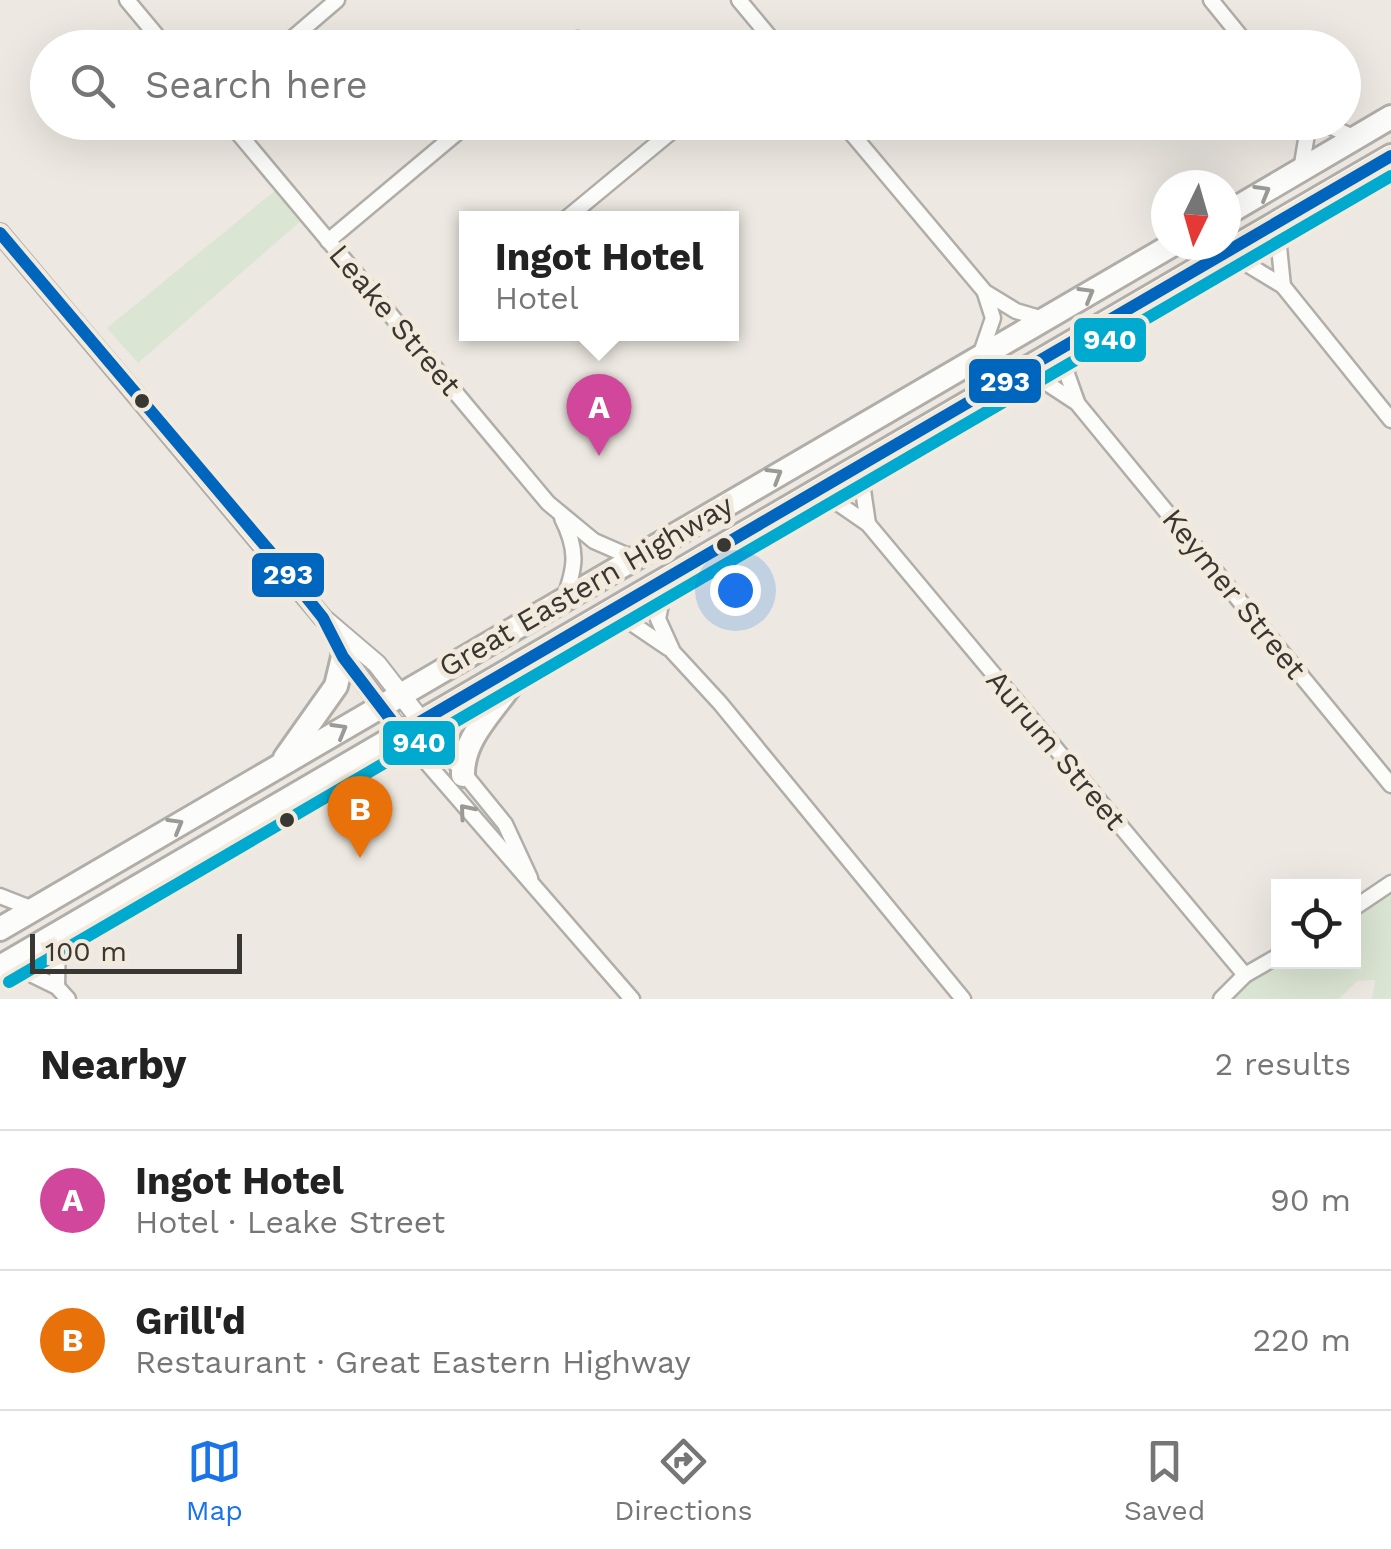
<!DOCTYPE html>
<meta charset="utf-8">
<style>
body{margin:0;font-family:"Work Sans",sans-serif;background:#f6f6f6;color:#222}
.controls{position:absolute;right:30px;bottom:30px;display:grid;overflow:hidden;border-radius:0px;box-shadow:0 10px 40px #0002}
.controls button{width:90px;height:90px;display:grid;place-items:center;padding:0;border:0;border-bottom:2px solid #e0e0e0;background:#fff;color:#222;font:50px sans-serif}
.compass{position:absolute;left:1151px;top:170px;width:90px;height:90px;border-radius:50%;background:#fff;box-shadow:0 10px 40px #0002;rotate:185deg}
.scale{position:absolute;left:30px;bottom:25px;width:212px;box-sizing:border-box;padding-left:10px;border:5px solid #393731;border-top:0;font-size:28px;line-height:35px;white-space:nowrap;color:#393731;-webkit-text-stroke:8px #f2eadd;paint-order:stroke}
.you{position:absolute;left:735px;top:590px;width:35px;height:35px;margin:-25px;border:8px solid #fff;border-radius:50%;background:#1a73e8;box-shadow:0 0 0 15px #1a73e833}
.badge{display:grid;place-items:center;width:65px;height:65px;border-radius:50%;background:#1a73e8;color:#fff;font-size:32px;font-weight:700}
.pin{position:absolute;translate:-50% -82px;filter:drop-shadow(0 2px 5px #0008)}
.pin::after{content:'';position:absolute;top:52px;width:35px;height:30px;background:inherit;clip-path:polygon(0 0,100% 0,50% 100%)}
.popup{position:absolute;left:459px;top:211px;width:280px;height:130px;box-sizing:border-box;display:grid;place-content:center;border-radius:0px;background:#fff;filter:drop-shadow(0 2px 8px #0005);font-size:32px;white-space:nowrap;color:#767676}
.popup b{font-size:38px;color:#222}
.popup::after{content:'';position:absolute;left:50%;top:100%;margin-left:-20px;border:20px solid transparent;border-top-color:#fff}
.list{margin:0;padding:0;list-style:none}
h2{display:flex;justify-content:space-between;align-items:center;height:130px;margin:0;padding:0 40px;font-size:42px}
h2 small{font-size:32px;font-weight:400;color:#767676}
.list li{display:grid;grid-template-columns:65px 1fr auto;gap:30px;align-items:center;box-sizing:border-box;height:140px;padding:0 40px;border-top:2px solid #e0e0e0}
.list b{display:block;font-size:38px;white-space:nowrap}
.list p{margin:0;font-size:32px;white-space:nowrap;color:#767676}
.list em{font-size:32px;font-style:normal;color:#767676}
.icon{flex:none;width:55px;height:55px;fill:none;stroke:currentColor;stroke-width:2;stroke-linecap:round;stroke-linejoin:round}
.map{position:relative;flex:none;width:1391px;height:999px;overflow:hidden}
.search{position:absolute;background:#fff;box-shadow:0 10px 40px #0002;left:30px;right:30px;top:30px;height:110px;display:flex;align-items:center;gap:25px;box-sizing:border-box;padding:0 35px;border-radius:55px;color:#767676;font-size:38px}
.sheet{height:410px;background:#fff}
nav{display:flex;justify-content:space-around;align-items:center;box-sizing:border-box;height:140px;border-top:2px solid #e0e0e0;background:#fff;font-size:28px;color:#767676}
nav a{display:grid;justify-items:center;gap:5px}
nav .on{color:#1a73e8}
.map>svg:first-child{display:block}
</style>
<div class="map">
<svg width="1391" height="999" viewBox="0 0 1391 999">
<rect width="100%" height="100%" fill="#ede9e2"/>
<!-- green -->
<g fill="#dbe5d3">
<path d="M 277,189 L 302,220 L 138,363 L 107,328 Z"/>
<path d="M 1391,883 L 1391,999 L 1372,999 L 1375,980 L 1357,981 L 1339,999 L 1221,999 C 1265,955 1295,962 1354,962 L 1354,908 Z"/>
</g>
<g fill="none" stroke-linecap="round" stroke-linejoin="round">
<!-- minor casing -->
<g stroke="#b1aea9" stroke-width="19">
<g id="minor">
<path d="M 127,0 L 167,48"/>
<path d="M 739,0 L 779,48"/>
<path d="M 1211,0 L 1250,48"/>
<path d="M 281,48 L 337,0"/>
<path d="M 563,48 L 578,39"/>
<path d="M 229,122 L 548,503 L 594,541 L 633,558"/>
<path d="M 842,122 L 985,292 L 1016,311 L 1043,319"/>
<path d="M 1321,122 L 1355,138"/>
<path d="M 1301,170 L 1309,122"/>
<path d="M 567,218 L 683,122"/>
<path d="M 328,241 L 470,122"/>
<path d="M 1227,252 L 1283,286 L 1391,420"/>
<path d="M 1283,286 L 1279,247 L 1286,218"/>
<path d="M 1068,344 L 1067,374 L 1077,402"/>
<path d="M 981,353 L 993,318 L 985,293"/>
<path d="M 1015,376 L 1042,380 L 1077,403 L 1391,785"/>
<path d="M 867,462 L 863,490 L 868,524"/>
<path d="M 810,495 L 839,504 L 868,524 L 1245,975"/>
<path d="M 562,518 C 578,550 576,566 564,599"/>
<path d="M 666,579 L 658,619 L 673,652 L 720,703 L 963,999"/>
<path d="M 612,610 L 668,648"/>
<path d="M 422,722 L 505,824 L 530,878"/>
<path d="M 401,733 L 632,999"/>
<path d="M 0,896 L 33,909"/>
<path d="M 1354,908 L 1391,883"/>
<path d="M 8,963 L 57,987 L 68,999"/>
<path d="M 57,987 L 58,934"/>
<path d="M 1221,999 L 1245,975 L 1278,956"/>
</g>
</g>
<!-- tertiary casing -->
<g stroke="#b1aea9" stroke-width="22">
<g id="tertiary">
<path d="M 0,233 L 323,618 L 377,664 L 422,722"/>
<path d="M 340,650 L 401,733"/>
</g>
</g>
<!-- trunk casing -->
<g stroke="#b1aea9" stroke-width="28">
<g id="trunk">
<path d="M 1226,214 L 1391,117"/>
<path d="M 285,758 L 336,686 L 343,657"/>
<path d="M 463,775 C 462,731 507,701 524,662"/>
<path d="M 0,929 L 1172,245"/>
<path d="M 0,967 L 1391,156"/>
</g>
</g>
<!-- minor -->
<use href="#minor" stroke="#fcfcfb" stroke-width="14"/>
<!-- tertiary -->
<use href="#tertiary" stroke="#fcfcfb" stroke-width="18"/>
<!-- trunk -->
<use href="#trunk" stroke="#fcfcfb" stroke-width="22"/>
<!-- bus-1 casing -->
<g stroke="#f2eadd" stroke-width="20">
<path id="bus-1" d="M 0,233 L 272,554 L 323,618 L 343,657 L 401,733 L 1391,156"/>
</g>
<!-- bus-2 casing -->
<g stroke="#f2eadd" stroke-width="20">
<path id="bus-2" d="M 9,982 L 1391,176"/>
</g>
<!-- bus-1 -->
<use href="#bus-1" stroke="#0065bd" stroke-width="12"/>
<!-- bus-2 -->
<use href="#bus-2" stroke="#00a9ce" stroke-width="12"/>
</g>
<!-- one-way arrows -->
<defs><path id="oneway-chevron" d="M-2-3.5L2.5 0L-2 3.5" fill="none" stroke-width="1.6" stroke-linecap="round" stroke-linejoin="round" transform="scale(2.5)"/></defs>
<g stroke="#9a9a96">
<use href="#oneway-chevron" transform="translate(1263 192) rotate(-30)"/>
<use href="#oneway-chevron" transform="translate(1087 294) rotate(-30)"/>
<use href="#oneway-chevron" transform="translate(775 475) rotate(-31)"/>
<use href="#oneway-chevron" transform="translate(340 730) rotate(-30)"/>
<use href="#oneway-chevron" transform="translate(466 811) rotate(-130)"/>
<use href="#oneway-chevron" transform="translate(176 825) rotate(-30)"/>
</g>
<!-- markers -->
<g fill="#393731" stroke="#f2eadd" stroke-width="4">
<circle cx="142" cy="401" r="9"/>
<circle cx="724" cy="545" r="9"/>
<circle cx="287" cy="820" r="9"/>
</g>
<g text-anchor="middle" stroke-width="10" stroke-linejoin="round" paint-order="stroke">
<!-- street labels -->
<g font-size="30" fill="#393731" stroke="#f2eadd">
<text transform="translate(395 320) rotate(50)" y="10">Leake Street</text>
<text transform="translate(586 586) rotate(-30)" y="10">Great Eastern Highway</text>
<text transform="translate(1234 594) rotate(51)" y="10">Keymer Street</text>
<text transform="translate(1056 750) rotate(50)" y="10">Aurum Street</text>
</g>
</g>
<g stroke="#f2eadd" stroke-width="4">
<rect x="1072" y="316" width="76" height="48" rx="10" fill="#00a9ce"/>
<rect x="967" y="357" width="76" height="48" rx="10" fill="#0065bd"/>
<rect x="250" y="551" width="76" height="48" rx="10" fill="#0065bd"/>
<rect x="381" y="719" width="76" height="48" rx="10" fill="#00a9ce"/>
</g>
<g font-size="28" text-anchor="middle" font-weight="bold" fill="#fff">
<text x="1110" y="349">940</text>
<text x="1005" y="391">293</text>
<text x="288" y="584">293</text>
<text x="419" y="752">940</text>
</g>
</svg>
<div class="controls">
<button><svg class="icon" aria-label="locate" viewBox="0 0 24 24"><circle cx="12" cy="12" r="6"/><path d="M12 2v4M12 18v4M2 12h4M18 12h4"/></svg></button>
</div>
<svg class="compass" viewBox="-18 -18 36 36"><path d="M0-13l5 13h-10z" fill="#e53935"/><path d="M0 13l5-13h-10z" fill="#767676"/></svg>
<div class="scale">100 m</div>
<div class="you"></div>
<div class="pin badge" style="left:599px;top:456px;background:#d1479c">A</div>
<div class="popup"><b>Ingot Hotel</b>Hotel</div>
<div class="pin badge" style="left:360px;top:858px;background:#e8710a">B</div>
<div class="search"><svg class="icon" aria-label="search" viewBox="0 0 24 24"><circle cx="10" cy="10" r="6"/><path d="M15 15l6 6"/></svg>Search here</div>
</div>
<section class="sheet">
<h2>Nearby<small>2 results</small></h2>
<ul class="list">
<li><span class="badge" style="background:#d1479c">A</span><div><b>Ingot Hotel</b><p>Hotel · Leake Street</p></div><em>90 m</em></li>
<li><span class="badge" style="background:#e8710a">B</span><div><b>Grill'd</b><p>Restaurant · Great Eastern Highway</p></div><em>220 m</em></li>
</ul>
</section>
<nav>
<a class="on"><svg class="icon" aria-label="map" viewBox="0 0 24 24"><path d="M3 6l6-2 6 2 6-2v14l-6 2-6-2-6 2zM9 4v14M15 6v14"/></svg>Map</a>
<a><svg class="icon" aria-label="directions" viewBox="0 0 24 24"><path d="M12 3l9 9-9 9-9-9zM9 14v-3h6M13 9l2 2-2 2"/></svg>Directions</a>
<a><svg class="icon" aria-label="saved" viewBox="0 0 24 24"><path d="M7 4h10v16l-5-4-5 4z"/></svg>Saved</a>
</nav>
